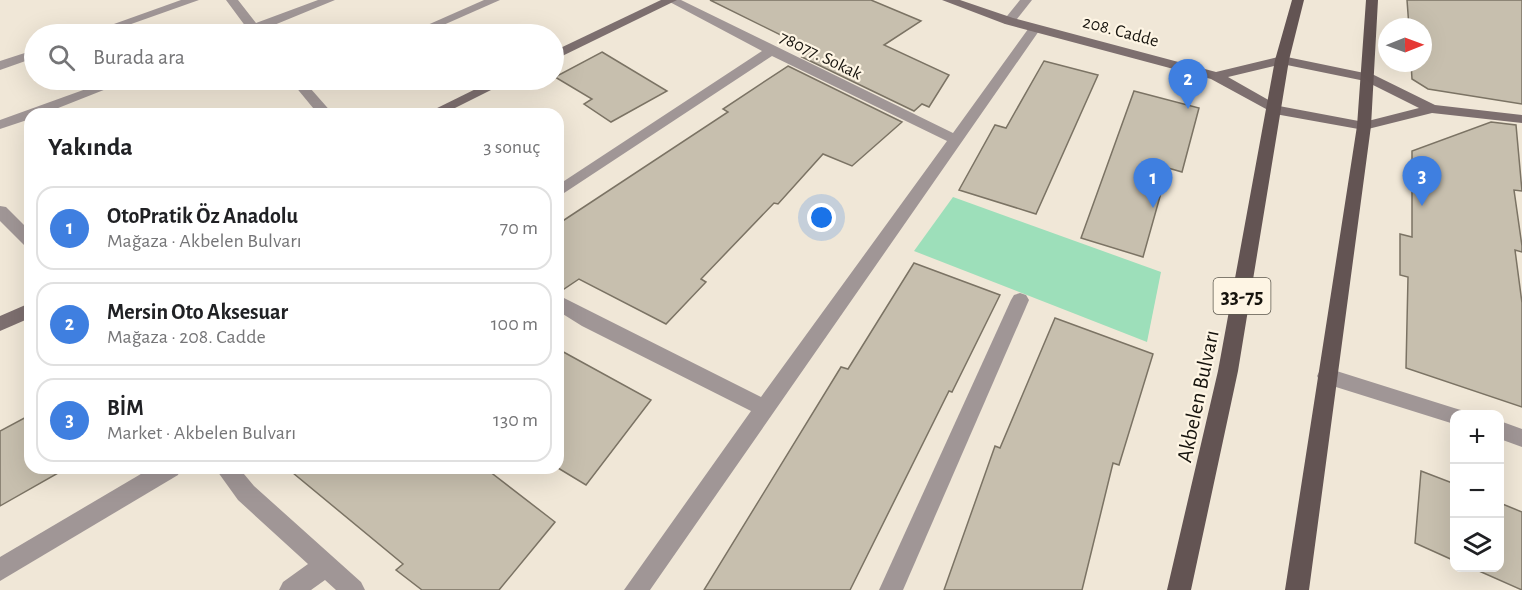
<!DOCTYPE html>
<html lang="tr">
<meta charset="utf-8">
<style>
body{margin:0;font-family:"Alegreya Sans",sans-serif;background:#f2f2f2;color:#202124}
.controls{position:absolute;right:18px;bottom:18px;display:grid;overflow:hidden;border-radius:12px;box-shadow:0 6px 24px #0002}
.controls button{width:54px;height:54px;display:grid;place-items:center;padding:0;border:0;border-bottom:2px solid #e0e0e0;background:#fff;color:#202124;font:30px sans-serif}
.compass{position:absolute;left:1378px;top:18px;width:54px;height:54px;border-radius:50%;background:#fff;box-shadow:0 6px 24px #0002;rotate:89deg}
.you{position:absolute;left:822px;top:218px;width:21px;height:21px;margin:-15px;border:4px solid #fff;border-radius:50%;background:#1a73e8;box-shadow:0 0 0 9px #1a73e833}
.badge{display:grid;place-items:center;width:39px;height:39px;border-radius:50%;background:#1a73e8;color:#fff;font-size:20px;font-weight:700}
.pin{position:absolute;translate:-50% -50px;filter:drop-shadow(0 2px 3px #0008)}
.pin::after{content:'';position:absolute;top:32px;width:21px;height:18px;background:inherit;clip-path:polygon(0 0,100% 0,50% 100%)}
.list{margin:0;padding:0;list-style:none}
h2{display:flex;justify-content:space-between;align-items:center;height:78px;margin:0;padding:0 24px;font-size:26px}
h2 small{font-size:20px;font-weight:400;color:#757577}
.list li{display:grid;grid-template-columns:39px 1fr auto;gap:18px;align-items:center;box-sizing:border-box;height:84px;margin:0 12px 12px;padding:0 12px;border:2px solid #e0e0e0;border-radius:18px}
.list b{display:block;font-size:22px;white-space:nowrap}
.list p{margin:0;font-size:20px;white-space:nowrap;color:#757577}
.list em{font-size:20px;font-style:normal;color:#757577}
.icon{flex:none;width:33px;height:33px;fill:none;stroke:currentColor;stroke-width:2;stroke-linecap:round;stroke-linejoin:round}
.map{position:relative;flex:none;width:1522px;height:590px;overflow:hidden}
.search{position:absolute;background:#fff;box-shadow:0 6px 24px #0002;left:24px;top:24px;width:540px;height:66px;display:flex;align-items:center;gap:15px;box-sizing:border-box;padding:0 21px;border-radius:33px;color:#757577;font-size:22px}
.panel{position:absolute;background:#fff;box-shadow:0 6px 24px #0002;left:24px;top:108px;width:540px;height:366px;border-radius:18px}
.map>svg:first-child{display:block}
</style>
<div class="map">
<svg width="1522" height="590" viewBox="0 0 1522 590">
<rect width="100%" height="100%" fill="#f0e7d7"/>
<!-- green -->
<path fill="#9ddfba" d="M 953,197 L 1161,272 L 1147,342 L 914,251 Z"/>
<!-- building -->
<g fill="#c7bfae" stroke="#7b7364" stroke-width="1.5">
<path d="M 710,0 L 871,0 L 921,21 L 884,45 L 949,75 L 929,107 L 922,104 L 914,111 L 802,57 L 811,50 Z"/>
<path d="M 1407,0 L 1522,0 L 1522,104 L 1428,89 L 1412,79 L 1411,63 L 1423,63 L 1423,27 L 1409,27 Z"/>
<path d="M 602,52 L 667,91 L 611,122 L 584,104 L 592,99 L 555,77 Z"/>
<path d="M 1044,61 L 1098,75 L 1036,214 L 959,190 L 995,125 L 1006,128 Z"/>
<path d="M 788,66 L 902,122 L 852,166 L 823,154 L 778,204 L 774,203 L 701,279 L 706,282 L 666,324 L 579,279 L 558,293 L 558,224 L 728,112 L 723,109 Z"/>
<path d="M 1134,91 L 1199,108 L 1182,172 L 1168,168 L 1143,257 L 1081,238 Z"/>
<path d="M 1491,122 L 1516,125 L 1522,191 L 1514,190 L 1522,246 L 1522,252 L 1515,250 L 1522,303 L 1522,407 L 1406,368 L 1408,277 L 1400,275 L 1400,234 L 1412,237 L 1412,151 Z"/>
<path d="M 914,263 L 1000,295 L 952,392 L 949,391 L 850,590 L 704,590 L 841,367 L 848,369 Z"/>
<path d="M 1055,318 L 1153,354 L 1119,465 L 1113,463 L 1082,590 L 944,590 L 995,446 L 1000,448 Z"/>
<path d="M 558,349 L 651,400 L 586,485 L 558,468 Z"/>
<path d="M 30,415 L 30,468 L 67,468 L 0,506 L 0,431 Z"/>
<path d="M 287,468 L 485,468 L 555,522 L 499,590 L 422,590 L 396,570 L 403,564 Z"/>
<path d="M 1421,471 L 1455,484 L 1455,561 L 1415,543 Z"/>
<path d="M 1500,503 L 1522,512 L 1522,590 L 1470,567 L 1500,567 Z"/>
</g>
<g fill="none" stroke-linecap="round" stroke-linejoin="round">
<!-- street -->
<g fill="#a09696" fill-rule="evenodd">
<path d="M 181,0 L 199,0 L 103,34 L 86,34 Z"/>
<path d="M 226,0 L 238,0 L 256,23 L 318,0 L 335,0 L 262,30 L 264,34 L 234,34 L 246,27 Z"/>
<path d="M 484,0 L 500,0 L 423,34 L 407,34 Z"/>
<path d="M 666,0 L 681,0 L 953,133 L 1031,25 L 1035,24 L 1041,28 L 650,590 L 624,590 L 751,411 L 582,326 L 558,311 L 558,295 L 761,397 L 947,141 L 772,56 L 558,197 L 558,185 L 762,51 Z"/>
<path d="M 1020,0 L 1032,0 L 1013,24 L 1005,24 L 1003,21 Z"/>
<path d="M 34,50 L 34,58 L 0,70 L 0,61 Z"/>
<path d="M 111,80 L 129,80 L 43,114 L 30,114 L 30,119 L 0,129 L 0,120 Z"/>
<path d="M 290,80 L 303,80 L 333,114 L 318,114 Z"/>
<path d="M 0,206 L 6,207 L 30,231 L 30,247 L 24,245 L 0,221 Z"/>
<path d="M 1020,293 L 1026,295 L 1029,300 L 903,590 L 879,590 L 1011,300 L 1014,295 Z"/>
<path d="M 1327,368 L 1454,408 L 1461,410 L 1463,414 L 1454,414 L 1454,424 L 1320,382 L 1317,376 L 1320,370 Z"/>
<path d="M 1500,421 L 1522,429 L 1522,447 L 1500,439 Z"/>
<path d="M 151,468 L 181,468 L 178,475 L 0,581 L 0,557 Z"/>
<path d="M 215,468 L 239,468 L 254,486 L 361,582 L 365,590 L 336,590 L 325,580 L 311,590 L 279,590 L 283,582 L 308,564 L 238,500 Z"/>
</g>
<!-- secondary -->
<g fill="#7d6f6f" fill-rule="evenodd">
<path d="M 661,0 L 677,0 L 554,60 L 554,51 Z"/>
<path d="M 942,0 L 960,0 L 1013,18 L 1216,72 L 1282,56 L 1374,75 L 1435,105 L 1522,115 L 1522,123 L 1432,113 L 1364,130 L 1275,114 L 1211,79 L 1005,24 ZM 1282,64 L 1365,81 L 1419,108 L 1364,122 L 1279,106 L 1228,77 Z"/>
<path d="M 494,80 L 511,80 L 443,114 L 425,114 Z"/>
<path d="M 30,303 L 30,318 L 0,331 L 0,316 Z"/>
</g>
<!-- primary -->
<g fill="#635453" fill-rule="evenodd">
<path d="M 1292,0 L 1304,0 L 1289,60 L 1238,371 L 1191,590 L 1167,590 L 1218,371 L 1275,60 Z"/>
<path d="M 1366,0 L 1378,0 L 1371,126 L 1309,590 L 1285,590 L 1357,126 Z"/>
</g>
</g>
<g text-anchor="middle" stroke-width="4.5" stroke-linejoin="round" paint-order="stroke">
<!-- far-street labels -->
<g font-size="18" fill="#17140e" stroke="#fef5e4">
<text transform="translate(1121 31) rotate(15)" y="6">208. Cadde</text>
<text transform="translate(821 55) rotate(26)" y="6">78077. Sokak</text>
</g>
<!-- shield labels -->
<rect fill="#fef5e4" stroke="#5c584e" stroke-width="1.5" x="1213.5" y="278" width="57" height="36" rx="4.5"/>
<g font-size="21" font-weight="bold" fill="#17140e">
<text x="1242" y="303">33-75</text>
</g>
<!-- street labels -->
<g font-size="22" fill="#17140e" stroke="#fef5e4">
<text transform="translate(1197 396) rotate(-78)" y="8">Akbelen Bulvarı</text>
</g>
</g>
</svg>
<div class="controls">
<button>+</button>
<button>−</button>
<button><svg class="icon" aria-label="layers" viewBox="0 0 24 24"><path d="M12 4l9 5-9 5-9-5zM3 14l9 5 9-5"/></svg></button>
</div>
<svg class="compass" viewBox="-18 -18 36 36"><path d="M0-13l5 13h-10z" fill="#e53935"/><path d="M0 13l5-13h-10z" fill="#757577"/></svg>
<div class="you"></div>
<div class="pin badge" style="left:1153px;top:208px;background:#3f7fe0">1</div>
<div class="pin badge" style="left:1188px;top:109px;background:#3f7fe0">2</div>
<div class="pin badge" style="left:1422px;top:206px;background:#3f7fe0">3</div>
<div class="search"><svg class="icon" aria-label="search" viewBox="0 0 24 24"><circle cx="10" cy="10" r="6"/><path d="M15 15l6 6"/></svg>Burada ara</div>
<section class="panel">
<h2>Yakında<small>3 sonuç</small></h2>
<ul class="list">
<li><span class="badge" style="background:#3f7fe0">1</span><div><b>OtoPratik Öz Anadolu</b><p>Mağaza · Akbelen Bulvarı</p></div><em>70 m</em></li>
<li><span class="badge" style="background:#3f7fe0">2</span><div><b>Mersin Oto Aksesuar</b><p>Mağaza · 208. Cadde</p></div><em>100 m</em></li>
<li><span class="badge" style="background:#3f7fe0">3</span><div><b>BİM</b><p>Market · Akbelen Bulvarı</p></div><em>130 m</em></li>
</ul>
</section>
</div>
